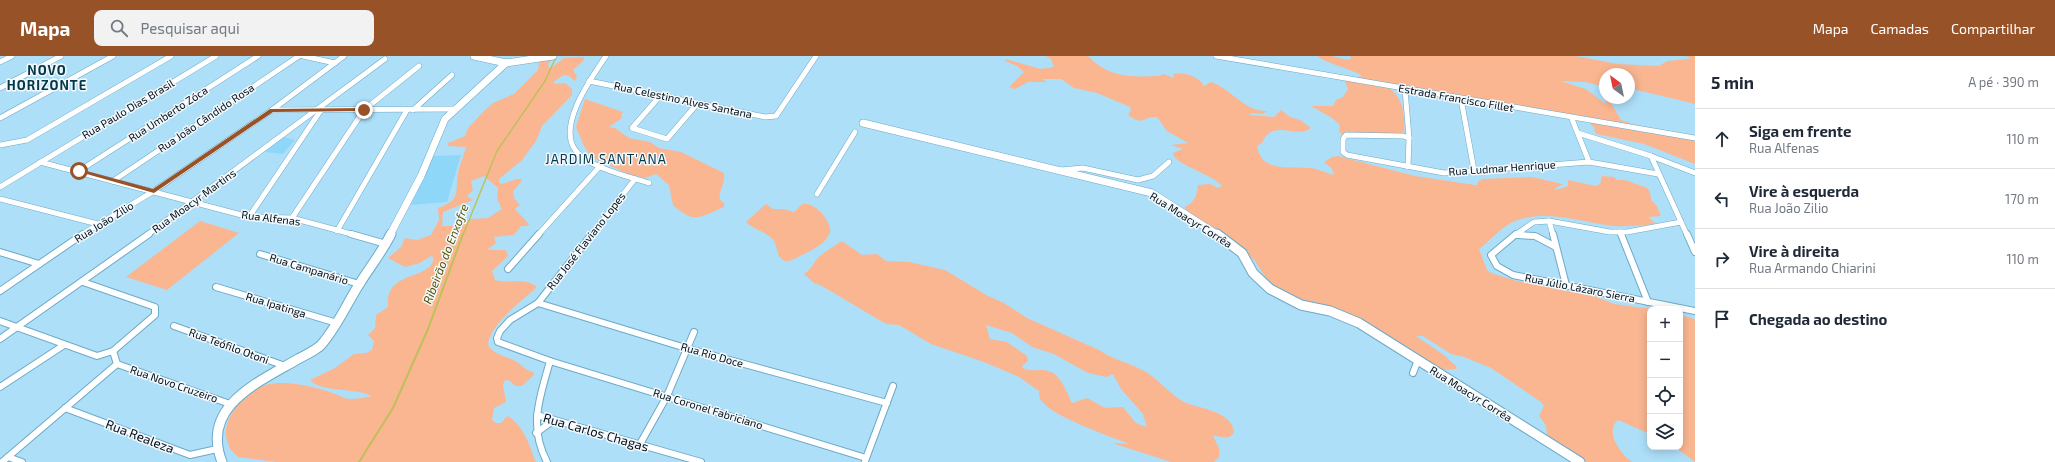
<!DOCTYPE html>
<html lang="pt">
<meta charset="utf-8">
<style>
body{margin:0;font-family:"Exo 2",sans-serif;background:#f2f2f3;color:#1f2937}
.controls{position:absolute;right:12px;bottom:12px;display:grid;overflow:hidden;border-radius:8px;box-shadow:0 2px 10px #0003}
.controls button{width:36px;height:36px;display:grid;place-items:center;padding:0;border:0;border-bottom:1px solid #e0e1e3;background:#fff;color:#1f2937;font:20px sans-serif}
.compass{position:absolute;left:1599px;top:12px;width:36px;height:36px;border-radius:50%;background:#fff;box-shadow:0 2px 10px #0003;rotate:327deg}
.stop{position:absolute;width:12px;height:12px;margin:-9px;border:3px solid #985228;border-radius:50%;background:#fff}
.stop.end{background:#985228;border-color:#fff;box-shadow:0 1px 4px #0008}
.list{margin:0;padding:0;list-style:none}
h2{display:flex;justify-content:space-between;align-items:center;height:52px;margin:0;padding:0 16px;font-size:17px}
h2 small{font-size:13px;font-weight:400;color:#747a83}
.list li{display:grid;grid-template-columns:26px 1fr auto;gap:12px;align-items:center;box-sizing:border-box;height:60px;padding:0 16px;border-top:1px solid #e0e1e3}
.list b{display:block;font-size:15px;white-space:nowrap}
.list p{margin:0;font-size:13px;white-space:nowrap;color:#747a83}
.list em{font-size:13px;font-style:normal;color:#747a83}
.icon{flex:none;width:22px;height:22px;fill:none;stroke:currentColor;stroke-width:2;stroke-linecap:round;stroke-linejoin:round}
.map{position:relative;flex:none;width:1695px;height:406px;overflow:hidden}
header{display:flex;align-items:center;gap:24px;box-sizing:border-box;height:56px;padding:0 20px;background:#985228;color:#fff}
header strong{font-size:19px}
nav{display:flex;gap:22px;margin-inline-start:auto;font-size:14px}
.search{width:280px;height:36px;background:#f2f2f3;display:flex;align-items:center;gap:10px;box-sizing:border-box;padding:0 14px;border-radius:8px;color:#747a83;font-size:15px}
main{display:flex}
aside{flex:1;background:#fff}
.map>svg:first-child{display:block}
</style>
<header>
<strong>Mapa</strong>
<div class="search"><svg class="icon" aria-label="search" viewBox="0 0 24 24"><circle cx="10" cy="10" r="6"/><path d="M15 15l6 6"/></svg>Pesquisar aqui</div>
<nav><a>Mapa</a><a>Camadas</a><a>Compartilhar</a></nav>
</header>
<main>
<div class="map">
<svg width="1695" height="406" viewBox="0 0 1695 406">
<rect width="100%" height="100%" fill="#aedff8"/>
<!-- built -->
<g fill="#8fd7f9">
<path d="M 284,81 L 295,84 L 283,98 L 265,96 Z"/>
<path d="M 461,99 L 447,146 L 411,149 L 433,100 Z"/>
</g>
<!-- green -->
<g fill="#fab691" fill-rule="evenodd">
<path d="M 529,0 L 556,0 L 552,3 L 548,9 L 550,13 L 564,2 L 585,1 L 582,6 L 573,14 L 577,21 L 575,25 L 569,20 L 564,19 L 553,26 L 555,28 L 565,27 L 572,33 L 572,39 L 542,70 L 536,85 L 522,104 L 499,123 L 499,127 L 502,128 L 517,123 L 522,123 L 521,126 L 513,135 L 514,142 L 520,149 L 515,153 L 529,168 L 527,170 L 521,170 L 514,179 L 494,181 L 496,187 L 487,194 L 506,194 L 508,200 L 492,215 L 495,224 C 508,228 527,221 537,231 C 521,246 491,267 488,288 C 491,299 509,300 517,306 C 523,310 525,314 533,316 L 534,319 L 522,330 L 516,330 L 508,324 L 504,325 L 503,329 L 506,346 L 494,352 L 492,364 L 496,367 L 501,367 L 507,360 C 524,369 529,389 536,406 L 276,406 L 238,401 L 230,393 C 229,388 226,384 226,379 C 225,368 230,360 236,351 C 257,317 298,326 330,336 C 337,338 344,343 350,343 C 357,343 365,341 372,340 C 357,332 319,336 310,324 L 335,312 L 354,298 L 366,297 L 372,294 L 374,285 L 368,279 L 375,272 L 376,259 L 388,251 C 385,213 429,226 434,202 L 431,200 L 420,207 L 405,211 L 388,202 L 401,191 L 405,182 L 417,184 L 431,179 L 439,164 L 438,152 C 461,144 455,137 458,118 C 459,109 464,100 466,91 L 448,90 L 448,87 L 465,80 L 468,72 L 484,55 L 493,47 L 514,38 L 538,14 L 539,7 L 538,3 ZM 484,120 L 498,132 L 497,143 L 502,153 L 488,162 L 471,163 L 452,170 L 442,170 L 443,156 L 473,144 L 467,140 L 473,134 L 471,125 Z"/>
<path d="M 1046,0 L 1088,0 C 1109,22 1131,21 1159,20 L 1163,18 L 1174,22 L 1173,18 C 1182,15 1199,20 1204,30 L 1211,26 C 1232,33 1244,56 1268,55 L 1262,58 L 1251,57 L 1250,59 L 1274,61 L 1281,54 L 1290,61 L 1300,64 L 1311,72 C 1296,84 1273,61 1262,87 L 1257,90 C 1261,117 1290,110 1311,112 C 1318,113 1327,117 1334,119 L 1332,113 L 1324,106 L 1332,101 L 1338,100 L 1415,120 L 1475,129 L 1477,129 L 1478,126 L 1482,123 L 1532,121 L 1563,128 L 1554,133 L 1559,133 L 1568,130 L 1568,124 L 1595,130 L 1600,128 L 1602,120 L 1614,121 L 1617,124 L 1625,124 L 1647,132 L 1650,136 L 1651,144 L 1657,150 L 1661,160 L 1648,161 L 1656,168 C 1642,169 1626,171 1613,170 C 1581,166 1546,153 1515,165 C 1501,171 1491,184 1479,193 L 1487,214 L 1491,217 L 1517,225 L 1597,241 L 1614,248 L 1653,253 L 1650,253 L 1650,378 L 1618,364 C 1604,375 1621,399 1632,406 L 1577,406 L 1547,380 L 1546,369 L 1539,360 L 1544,350 L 1541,346 L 1491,312 L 1464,301 L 1451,298 L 1423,280 L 1416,280 L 1444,299 L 1456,310 L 1457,313 L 1442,314 L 1357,264 L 1315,255 L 1272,232 L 1255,205 L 1244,194 L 1191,160 L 1185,154 L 1185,151 C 1195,146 1197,139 1198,129 L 1210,128 L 1218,132 L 1222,130 C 1213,118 1174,109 1173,97 L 1183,93 L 1171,89 L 1188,87 L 1167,75 L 1157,61 C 1142,60 1145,71 1128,59 L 1131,54 L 1130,51 L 1097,37 L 1074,32 L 1061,23 L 1042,23 L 1047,26 L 1028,26 L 1015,33 L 1009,31 L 1024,16 L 1017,10 L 1005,5 L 1005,3 L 1041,13 L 1054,11 L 1051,3 Z"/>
<path d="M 1318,0 L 1332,0 L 1347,4 L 1351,3 L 1350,0 L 1576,0 L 1617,8 L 1659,10 L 1667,5 L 1689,3 L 1690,2 L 1686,0 L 1695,0 L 1695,48 L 1629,32 L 1629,18 L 1605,18 L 1605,31 L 1585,26 L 1560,25 L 1586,33 L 1604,47 L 1606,47 L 1606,42 L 1608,42 L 1621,64 L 1642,71 L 1695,82 L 1695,108 L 1644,88 L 1597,78 L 1594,75 L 1595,72 L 1588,66 L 1387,31 C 1402,38 1406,60 1404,76 L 1399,78 L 1354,77 L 1343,79 L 1339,76 L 1340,69 L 1332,62 L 1311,50 L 1333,50 L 1336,44 L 1343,41 L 1348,33 L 1345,26 L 1346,24 L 1362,20 C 1354,14 1320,5 1318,0 Z"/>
<path d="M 585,43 L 623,56 L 621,59 L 622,62 L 609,71 L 615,72 L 629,82 L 650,86 L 659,92 L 681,96 L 724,117 C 726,127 718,135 720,144 L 724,147 L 724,151 C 699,161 695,169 673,149 L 669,129 L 656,118 L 645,122 L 628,118 L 591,101 L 584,90 L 576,71 Z"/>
<path d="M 766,148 L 773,153 L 783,153 L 794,156 C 797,154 800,149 803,148 C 814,145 832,165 830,176 C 827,187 811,195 802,199 C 798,201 790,206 785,205 C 776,202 778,193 775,187 C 770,176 753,174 746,166 Z"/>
<path d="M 200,165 L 239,177 L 167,234 L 126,221 Z"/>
<path d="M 842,185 L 862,199 L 877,198 L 886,205 L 909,206 L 945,214 L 988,240 L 1004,247 L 1027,262 L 1099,294 C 1113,304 1131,307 1146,316 C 1159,324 1169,337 1182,345 C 1197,353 1232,354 1234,376 C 1229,386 1221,379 1213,380 L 1219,392 L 1219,401 L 1214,406 L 1171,406 L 1115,388 L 1113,387 L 1129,388 C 1110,380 1052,361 1041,344 C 1039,342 1039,337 1039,335 L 1019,321 L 984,306 L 931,288 L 899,269 L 886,268 L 822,230 L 814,227 L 804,218 C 810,214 812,210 816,204 C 823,196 833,191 842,185 ZM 986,269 L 1012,277 L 1032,291 L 1054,298 L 1088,317 L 1107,321 L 1113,318 L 1121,333 L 1143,358 L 1147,371 L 1136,367 L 1123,351 L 1105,352 L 1087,342 L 1072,347 C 1067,337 1061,318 1048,315 C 1038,312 1034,317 1023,312 L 1022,310 L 1028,305 L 1027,300 L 1007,286 L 990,283 Z"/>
<path d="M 1680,259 L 1695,263 L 1695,406 L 1675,391 L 1680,391 Z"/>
</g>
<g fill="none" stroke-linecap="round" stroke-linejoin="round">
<!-- stream-far1 -->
<path stroke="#bfc05a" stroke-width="1.5" d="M 463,179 L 497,95 L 545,25 L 556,1"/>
<!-- stream -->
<path stroke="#bfc05a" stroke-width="2" d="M 359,406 L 393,352 L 428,273 L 463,178"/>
<!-- minor-far1 casing -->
<g stroke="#6caac7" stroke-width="6">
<g id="minor-far1">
<path d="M 303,0 L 335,7"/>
<path d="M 606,0 C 592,21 556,70 576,95 C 588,111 630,121 649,127"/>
<path d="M 1216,0 L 1695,82"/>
<path d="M 0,6 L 12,0"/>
<path d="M 589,25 L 765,61 L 776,60 L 816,0"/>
<path d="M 0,32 L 61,0"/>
<path d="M 1405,33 L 1409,82 L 1408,111"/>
<path d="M 660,40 L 632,72 L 667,83 L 697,48"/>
<path d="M 1461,43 L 1474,114"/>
<path d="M 272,54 L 456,53"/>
<path d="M 413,54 L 452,19"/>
<path d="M 0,62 L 113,0"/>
<path d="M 1572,63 L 1589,106"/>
<path d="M 1578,77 L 1651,100 L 1695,117"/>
<path d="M 1409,82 L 1403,80 L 1346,79 L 1343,83 L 1343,96 L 1347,99 L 1444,117 L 1589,106 L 1658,118"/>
<path d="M 0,89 L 27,84 L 171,0"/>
<path d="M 1651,100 L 1687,179"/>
<path d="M 40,106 L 249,161 L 292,162 L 355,179"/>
<path d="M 1061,114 L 1083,112 L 1138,124 L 1153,120 L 1169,106"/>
<path d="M 79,115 L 258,0"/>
<path d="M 113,125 L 299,0"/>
<path d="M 0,131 L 216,0"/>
<path d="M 817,138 L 855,76"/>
<path d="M 0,143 L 98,168"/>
<path d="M 249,161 L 321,54"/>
<path d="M 292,162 L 364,54 L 419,10"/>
<path d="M 1549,165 L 1553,179"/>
<path d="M 337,175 L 407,54"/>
<path d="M 1620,176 L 1621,179"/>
<path d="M 81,179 L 154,135 L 272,54 L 344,0"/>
<path d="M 147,179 L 385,3"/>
<path d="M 538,179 L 601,109"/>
<path d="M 591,179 L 635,123"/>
<path d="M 1515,179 L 1534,166 L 1549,165 L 1610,176 L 1627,176 L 1681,166"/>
<path d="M 1517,179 L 1524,179"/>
</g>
</g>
<!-- minor casing -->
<g stroke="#6caac7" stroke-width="8">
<g id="minor">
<path d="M 351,178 L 386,188"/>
<path d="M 1516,178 L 1491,199 L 1497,210 L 1513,219 L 1695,255"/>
<path d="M 1553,178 L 1566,229"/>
<path d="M 1621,178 L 1648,246"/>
<path d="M 1687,178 L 1695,196"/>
<path d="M 1517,179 L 1535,180 L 1556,191"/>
<path d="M 0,196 L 39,208"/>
<path d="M 260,198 L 359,228"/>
<path d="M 508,213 L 539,178"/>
<path d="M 216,231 L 337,267"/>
<path d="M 0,235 L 83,178"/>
<path d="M 538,247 L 689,293 L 887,347"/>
<path d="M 0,265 L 97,300 L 113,295 L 155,259 L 155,251 L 83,226"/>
<path d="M 174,270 L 285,310"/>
<path d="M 0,283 L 149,178"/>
<path d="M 550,305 L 866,402"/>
<path d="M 117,308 L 230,348"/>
<path d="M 1413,317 L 1418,304"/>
<path d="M 0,331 L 64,289"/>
<path d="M 65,352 L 190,399 L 217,393"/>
<path d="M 537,359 L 701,406"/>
<path d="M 536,377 L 554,364"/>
<path d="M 640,388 L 667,340 L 694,276"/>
<path d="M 8,401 L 22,406"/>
<path d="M 865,405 L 893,330"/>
<path d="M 2,406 L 117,308 L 113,295"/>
<path d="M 547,406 C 528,370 540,341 550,305 L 498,286 L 497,282 L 500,275 L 510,264 L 538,247 L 592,178"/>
</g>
</g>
<!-- tertiary-far1 casing -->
<g stroke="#6caac7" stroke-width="8">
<g id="tertiary-far1">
<path d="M 474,0 L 506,7 L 553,0"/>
<path d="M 863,67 L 1152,137 L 1218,179"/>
<path d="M 390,179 L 421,120 L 445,63 L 506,7"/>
</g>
</g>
<!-- tertiary casing -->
<g stroke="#6caac7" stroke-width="11">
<g id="tertiary">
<path d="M 1217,178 L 1242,197 L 1253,217 L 1270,233 L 1301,249 L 1330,255 L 1359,267 L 1580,406"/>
<path d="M 222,406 C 200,350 259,326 298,303 C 305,299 315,295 321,289 C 337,271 347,247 360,227 C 370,211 382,196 391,178"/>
</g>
</g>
<!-- minor-far1 -->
<use href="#minor-far1" stroke="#fff" stroke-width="5"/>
<!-- minor -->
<use href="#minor" stroke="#fff" stroke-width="6"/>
<!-- tertiary-far1 -->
<use href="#tertiary-far1" stroke="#fff" stroke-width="7"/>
<!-- tertiary -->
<use href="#tertiary" stroke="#fff" stroke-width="9"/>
</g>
<!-- route -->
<path fill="#985228" d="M 364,52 L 366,55 L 273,56 L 154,137 L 76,115 L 79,113 L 153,133 L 270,53 Z"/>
<g text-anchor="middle" stroke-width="3" stroke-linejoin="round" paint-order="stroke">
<!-- street labels -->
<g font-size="11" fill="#000f1a" stroke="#f3f9fc">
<text transform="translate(1456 42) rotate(10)" y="4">Estrada Francisco Fillet</text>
<text transform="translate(683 44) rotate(12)" y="4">Rua Celestino Alves Santana</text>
<text transform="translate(128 53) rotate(-31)" y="4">Rua Paulo Dias Brasil</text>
<text transform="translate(168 58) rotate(-33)" y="4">Rua Umberto Zóca</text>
<text transform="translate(206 62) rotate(-34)" y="4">Rua João Cândido Rosa</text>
<text transform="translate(1502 112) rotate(-4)" y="4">Rua Ludmar Henrique</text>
<text transform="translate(194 145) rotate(-36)" y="4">Rua Moacyr Martins</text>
<text transform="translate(271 162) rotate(7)" y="4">Rua Alfenas</text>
<text transform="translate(1191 164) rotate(32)" y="4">Rua Moacyr Corrêa</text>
<text transform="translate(104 166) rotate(-32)" y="4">Rua João Zilio</text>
<text transform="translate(586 185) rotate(-52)" y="4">Rua José Flaviano Lopes</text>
<text transform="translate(309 213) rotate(17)" y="4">Rua Campanário</text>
<text transform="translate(1580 232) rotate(11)" y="4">Rua Júlio Lázaro Sierra</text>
<text transform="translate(276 249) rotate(17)" y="4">Rua Ipatinga</text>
<text transform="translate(229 290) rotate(20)" y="4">Rua Teófilo Otoni</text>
<text transform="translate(712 299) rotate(16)" y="4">Rua Rio Doce</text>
<text transform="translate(174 328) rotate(19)" y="4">Rua Novo Cruzeiro</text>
<text transform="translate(1471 338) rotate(32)" y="4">Rua Moacyr Corrêa</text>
<text transform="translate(708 353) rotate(17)" y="4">Rua Coronel Fabriciano</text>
</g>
<!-- water labels -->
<g font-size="12" font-style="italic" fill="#535200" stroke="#f3f9fc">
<text transform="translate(446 198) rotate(-69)" y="4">Ribeirão do Enxofre</text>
</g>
<!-- far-district labels -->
<g font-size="13" font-weight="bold" letter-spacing="1" fill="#03384b" stroke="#f3f9fc">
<text x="47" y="19">NOVO<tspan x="47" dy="15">HORIZONTE</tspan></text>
</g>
<!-- quarter labels -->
<g font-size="13" letter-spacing="1" fill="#03384b" stroke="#f3f9fc">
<text x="606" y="108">JARDIM SANT'ANA</text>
</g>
<!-- near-street labels -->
<g font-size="13" fill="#000f1a" stroke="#f3f9fc">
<text transform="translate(596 376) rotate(16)" y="5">Rua Carlos Chagas</text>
<text transform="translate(140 380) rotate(21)" y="5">Rua Realeza</text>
</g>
</g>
</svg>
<div class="controls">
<button>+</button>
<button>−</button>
<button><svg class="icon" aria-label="locate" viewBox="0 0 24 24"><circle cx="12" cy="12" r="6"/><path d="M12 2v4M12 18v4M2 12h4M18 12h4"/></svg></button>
<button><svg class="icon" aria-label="layers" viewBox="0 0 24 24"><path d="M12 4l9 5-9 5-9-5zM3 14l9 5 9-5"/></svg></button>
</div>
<svg class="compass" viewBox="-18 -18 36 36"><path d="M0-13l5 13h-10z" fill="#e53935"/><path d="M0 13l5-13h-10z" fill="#747a83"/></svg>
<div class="stop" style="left:79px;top:115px"></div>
<div class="stop end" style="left:364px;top:54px"></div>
</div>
<aside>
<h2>5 min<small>A pé · 390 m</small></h2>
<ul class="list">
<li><svg class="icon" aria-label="ahead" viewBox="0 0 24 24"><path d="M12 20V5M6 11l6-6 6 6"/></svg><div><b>Siga em frente</b><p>Rua Alfenas</p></div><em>110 m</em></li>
<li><svg class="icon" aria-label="left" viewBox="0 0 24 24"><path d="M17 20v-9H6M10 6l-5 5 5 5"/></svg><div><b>Vire à esquerda</b><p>Rua João Zilio</p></div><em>170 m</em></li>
<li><svg class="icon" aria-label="right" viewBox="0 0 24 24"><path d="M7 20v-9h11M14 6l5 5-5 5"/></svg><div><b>Vire à direita</b><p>Rua Armando Chiarini</p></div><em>110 m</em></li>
<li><svg class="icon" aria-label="arrive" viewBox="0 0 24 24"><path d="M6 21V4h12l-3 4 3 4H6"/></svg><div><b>Chegada ao destino</b></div></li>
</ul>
</aside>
</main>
